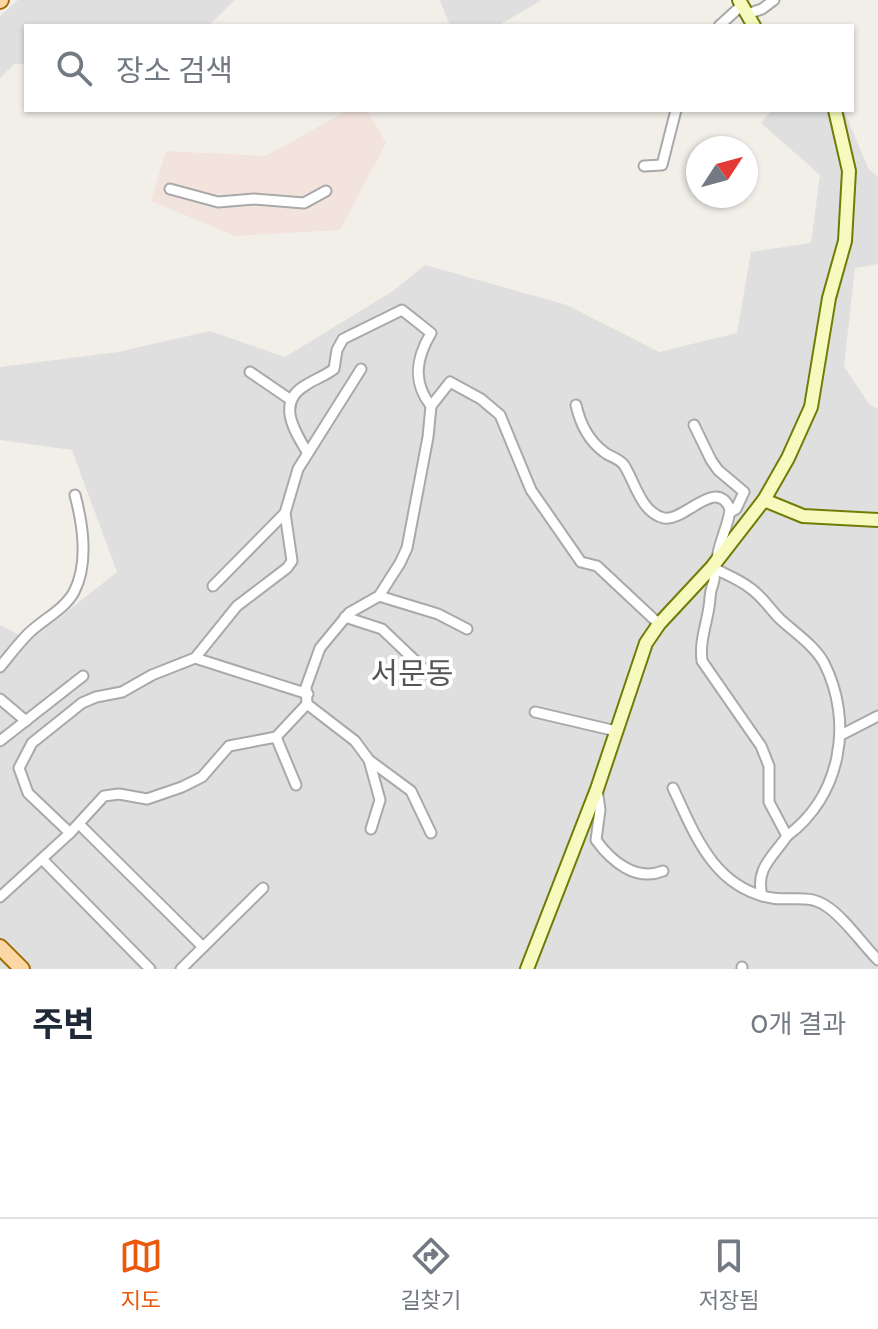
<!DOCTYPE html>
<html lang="ko">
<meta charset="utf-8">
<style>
body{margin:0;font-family:Cabin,"Noto Sans KR",sans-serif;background:#f6f6f7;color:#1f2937}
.compass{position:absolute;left:686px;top:136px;width:72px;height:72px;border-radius:50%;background:#fff;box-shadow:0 2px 6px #0004;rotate:54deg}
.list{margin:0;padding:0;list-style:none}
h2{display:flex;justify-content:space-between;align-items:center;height:104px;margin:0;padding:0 32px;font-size:34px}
h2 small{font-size:26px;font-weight:400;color:#747a83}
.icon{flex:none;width:44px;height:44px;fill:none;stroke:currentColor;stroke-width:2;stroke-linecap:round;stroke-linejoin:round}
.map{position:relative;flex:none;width:878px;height:969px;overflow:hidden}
.search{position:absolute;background:#fff;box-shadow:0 2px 6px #0004;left:24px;right:24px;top:24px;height:88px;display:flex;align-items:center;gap:20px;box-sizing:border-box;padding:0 28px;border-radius:0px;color:#747a83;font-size:30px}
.sheet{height:248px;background:#fff}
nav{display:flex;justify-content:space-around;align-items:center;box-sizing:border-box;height:112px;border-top:2px solid #e0e1e3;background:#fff;font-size:22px;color:#747a83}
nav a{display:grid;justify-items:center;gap:4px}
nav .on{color:#ea580c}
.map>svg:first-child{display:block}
</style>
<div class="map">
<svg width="878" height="969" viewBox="0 0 878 969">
<rect width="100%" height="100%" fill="#f2efe9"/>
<!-- residential -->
<g fill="#e0dfdf">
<path d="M 18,0 L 235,0 L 208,26 L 26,26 L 26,64 L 14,64 L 0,78 L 0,16 Z"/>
<path d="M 440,0 L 542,0 L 497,26 L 450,26 Z"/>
<path d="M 772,110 L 844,110 L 868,168 L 878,177 L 878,264 L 855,268 L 844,366 L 869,404 L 878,409 L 878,969 L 0,969 L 0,625 L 30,641 L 117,572 L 72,450 L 0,440 L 0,367 L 118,352 L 210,331 L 285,357 L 393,291 L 425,265 L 567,305 L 659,352 L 737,333 L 751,252 L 811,243 L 820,175 L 761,123 Z"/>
</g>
<!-- military -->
<path fill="#f3e3dd" d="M 348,110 L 367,110 L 386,143 L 340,230 L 236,236 L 151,201 L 166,151 L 266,156 Z"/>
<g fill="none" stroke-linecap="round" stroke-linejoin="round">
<!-- street casing -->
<g stroke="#a9a9a9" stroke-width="13">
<g id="street">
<path d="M 747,14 L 762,9 L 774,0"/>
<path d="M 719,26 L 742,5"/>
<path d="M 644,166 L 662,165 L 676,110"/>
<path d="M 170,189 L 218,202 L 254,199 L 304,203 L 326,191"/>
<path d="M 250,372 L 291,400"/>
<path d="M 576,405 C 580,423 588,440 604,452 C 610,457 619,458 624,465 C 635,482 641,513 664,518 C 684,522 715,478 729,507 C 733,515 717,546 717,560"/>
<path d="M 431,406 L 450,382 L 481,399 L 500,415 L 531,490 L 581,562 L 597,566 L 659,624"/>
<path d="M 694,425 L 711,460 L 718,470 L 744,492 L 736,509 L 731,512"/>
<path d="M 712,567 C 718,583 710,584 710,598 C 709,619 699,638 702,661 L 761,746 L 769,766 L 769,802 L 787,836 C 773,857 755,868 762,896"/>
<path d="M 712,567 C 724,574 739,579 750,588 C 762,596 770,609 780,619 C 794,632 815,646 824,663 C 854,722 841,796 787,836"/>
<path d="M 213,586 L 285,513"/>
<path d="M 379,596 L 438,614 L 467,629"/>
<path d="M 345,617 L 382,629 L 429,674"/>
<path d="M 195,658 L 308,694"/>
<path d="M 0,667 C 9,656 18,644 28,634 C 42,620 64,610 74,592 C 89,563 83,525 75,495"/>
<path d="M 0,699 L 26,721"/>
<path d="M 307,704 L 355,741 L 369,760 L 411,791 L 431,833"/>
<path d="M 535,712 L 616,731"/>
<path d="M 841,735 L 878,716"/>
<path d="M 276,737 L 296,785"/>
<path d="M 0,741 L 83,676"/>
<path d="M 369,760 L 380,800 L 371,829"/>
<path d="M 673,788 C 695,835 714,888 772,898 C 791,901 809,894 826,906 C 843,916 863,945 878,960"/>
<path d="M 597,789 L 600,810 L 596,840 C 611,861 636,882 663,871"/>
<path d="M 79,824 L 203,947"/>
<path d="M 70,833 L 104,796 L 119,794 L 147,799 L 182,787 L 202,777 L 229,746 L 276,737 L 307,704 L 306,687 L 320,648 L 349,613 L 379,596 L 400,563 L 407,548 L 428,437 L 431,406 C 412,382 416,358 431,333 L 402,310 L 343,339 L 337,350 L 334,369 C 325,376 315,379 306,385 C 276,402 294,430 307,452"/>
<path d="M 42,859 L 150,969"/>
<path d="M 0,897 L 70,833 L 28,793 L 19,768 L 32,743 L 82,703 L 96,697 L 122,692 L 152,675 L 195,658 L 237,606 L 287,568 L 292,561 L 285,513 L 298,469 L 361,369"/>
<path d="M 181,969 L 263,888"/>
<path d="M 742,969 L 742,967"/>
</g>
</g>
<!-- secondary casing -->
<g stroke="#707d05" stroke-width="16">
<g id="secondary">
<path d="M 739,0 L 754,26"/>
<path d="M 764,500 L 803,516 L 878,520"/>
<path d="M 527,969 L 597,789 L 646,643 L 659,624 L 712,567 L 764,500 L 788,458 L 811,407 L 829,298 L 845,241 L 849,171 L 835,110"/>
</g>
</g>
<!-- primary casing -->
<g stroke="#a06b00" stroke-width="18">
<g id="primary">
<path d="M 0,1 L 1,0"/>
<path d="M 0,947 L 22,969"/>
</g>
</g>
<!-- street -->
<use href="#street" stroke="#fff" stroke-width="9"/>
<!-- secondary -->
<use href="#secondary" stroke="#f7fabf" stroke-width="12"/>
<!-- primary -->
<use href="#primary" stroke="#fcd6a4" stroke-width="14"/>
</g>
<g text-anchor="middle" stroke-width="8" stroke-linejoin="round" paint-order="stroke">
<!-- quarter labels -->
<g font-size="30" fill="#555" stroke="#fff">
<text x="412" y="684">서문동</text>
</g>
</g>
</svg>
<svg class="compass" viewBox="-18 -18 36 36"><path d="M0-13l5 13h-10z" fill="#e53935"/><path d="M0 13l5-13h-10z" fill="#747a83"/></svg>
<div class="search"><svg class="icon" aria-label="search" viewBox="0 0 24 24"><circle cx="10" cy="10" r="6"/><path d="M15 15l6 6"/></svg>장소 검색</div>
</div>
<section class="sheet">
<h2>주변<small>0개 결과</small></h2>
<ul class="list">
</ul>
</section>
<nav>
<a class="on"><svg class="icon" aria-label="map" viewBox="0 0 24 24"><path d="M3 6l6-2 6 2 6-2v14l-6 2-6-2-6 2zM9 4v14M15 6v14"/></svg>지도</a>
<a><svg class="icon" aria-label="directions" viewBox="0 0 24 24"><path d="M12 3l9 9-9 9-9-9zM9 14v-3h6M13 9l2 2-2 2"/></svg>길찾기</a>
<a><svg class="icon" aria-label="saved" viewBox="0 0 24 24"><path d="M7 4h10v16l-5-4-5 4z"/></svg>저장됨</a>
</nav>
